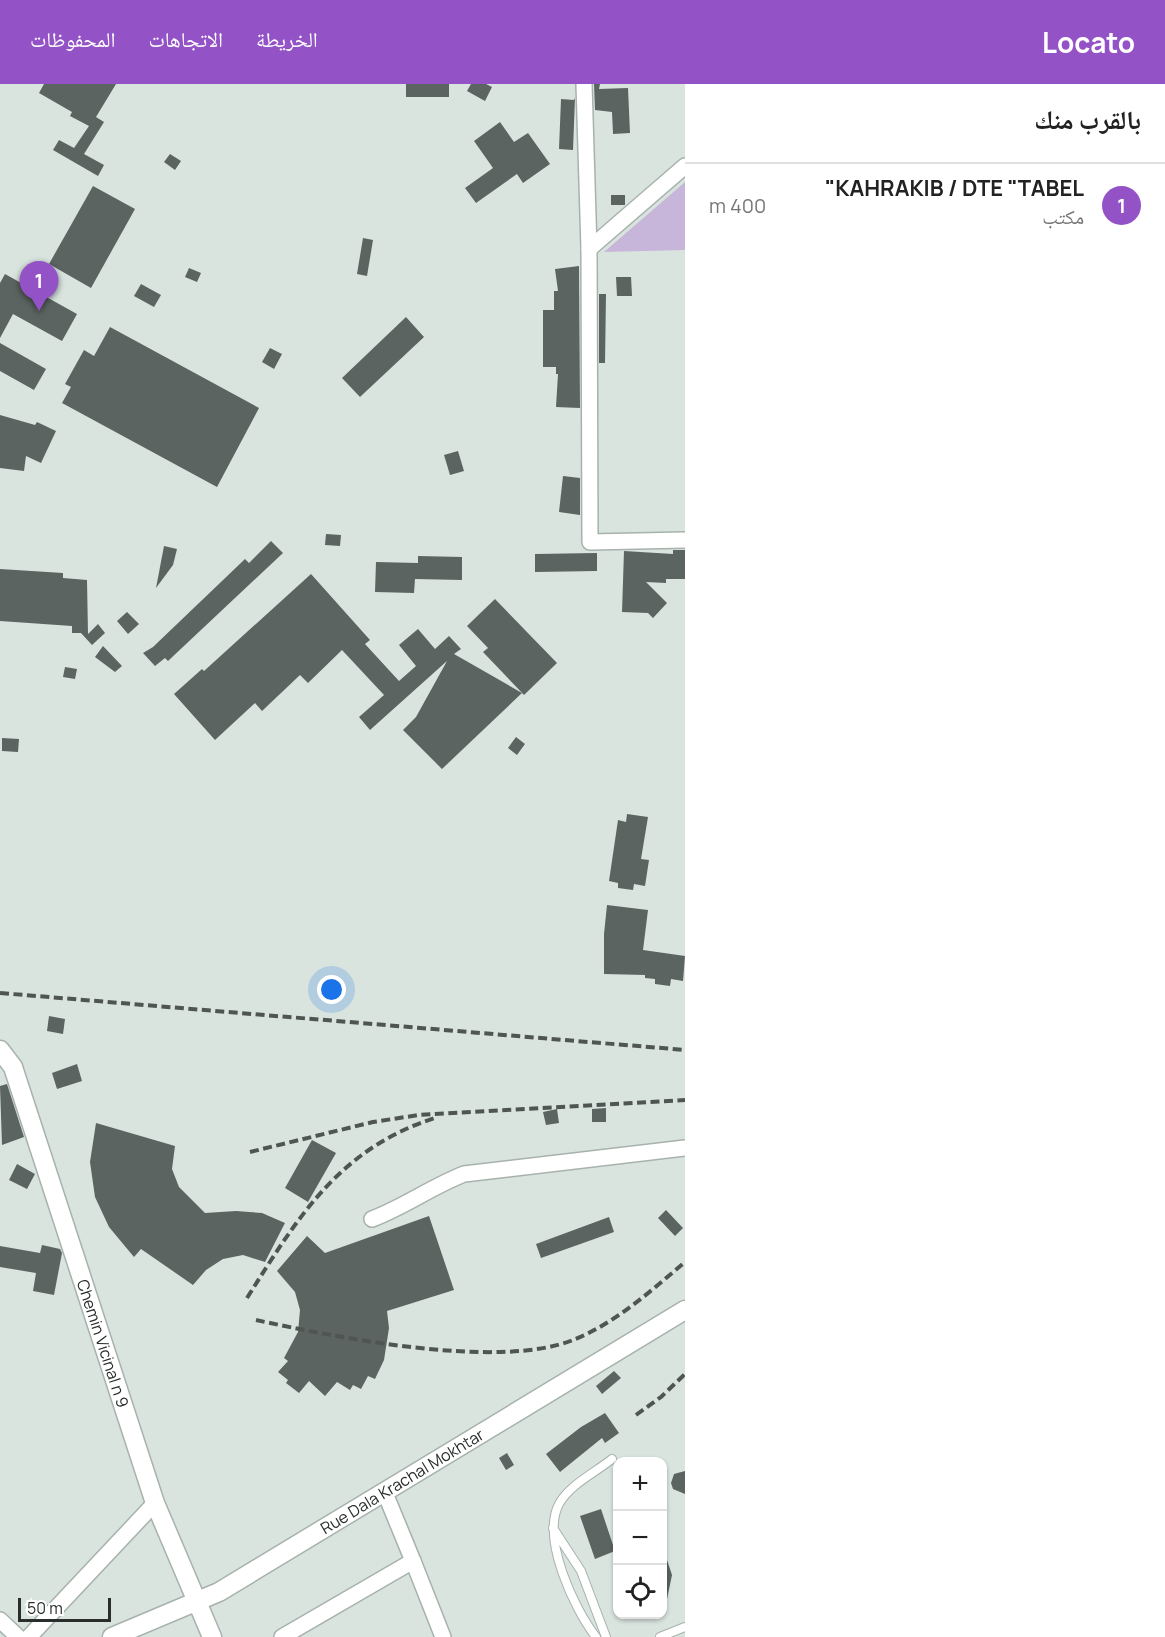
<!DOCTYPE html>
<html lang="ar">
<meta charset="utf-8">
<style>
body{margin:0;font-family:Manrope,"Noto Naskh Arabic",sans-serif;background:#f6f6f6;color:#222;direction:rtl}
.controls{position:absolute;right:18px;bottom:18px;display:grid;overflow:hidden;border-radius:12px;box-shadow:0 2px 4px #0004}
.controls button{width:54px;height:54px;display:grid;place-items:center;padding:0;border:0;border-bottom:2px solid #e0e0e0;background:#fff;color:#222;font:30px sans-serif}
.scale{position:absolute;left:18px;bottom:15px;width:93px;box-sizing:border-box;padding-left:6px;border:3px solid #292d2b;border-top:0;font-size:16px;line-height:21px;white-space:nowrap;color:#292d2b;-webkit-text-stroke:4px #fff;paint-order:stroke}
.you{position:absolute;left:332px;top:906px;width:21px;height:21px;margin:-15px;border:4px solid #fff;border-radius:50%;background:#1a73e8;box-shadow:0 0 0 9px #1a73e833}
.badge{display:grid;place-items:center;width:39px;height:39px;border-radius:50%;background:#9452c7;color:#fff;font-size:20px;font-weight:700}
.pin{position:absolute;translate:-50% -50px;filter:drop-shadow(0 2px 3px #0008)}
.pin::after{content:'';position:absolute;top:32px;width:21px;height:18px;background:inherit;clip-path:polygon(0 0,100% 0,50% 100%)}
.list{margin:0;padding:0;list-style:none}
h2{display:flex;justify-content:space-between;align-items:center;height:78px;margin:0;padding:0 24px;font-size:26px}
h2 small{font-size:20px;font-weight:400;color:#767676}
.list li{display:grid;grid-template-columns:39px 1fr auto;gap:18px;align-items:center;box-sizing:border-box;height:84px;padding:0 24px;border-top:2px solid #e0e0e0}
.list b{display:block;font-size:22px;white-space:nowrap}
.list p{margin:0;font-size:20px;white-space:nowrap;color:#767676}
.list em{font-size:20px;font-style:normal;color:#767676}
.icon{flex:none;width:33px;height:33px;fill:none;stroke:currentColor;stroke-width:2;stroke-linecap:round;stroke-linejoin:round}
.map{position:relative;flex:none;width:685px;height:1553px;overflow:hidden;direction:ltr}
header{display:flex;align-items:center;gap:36px;box-sizing:border-box;height:84px;padding:0 30px;background:#9452c7;color:#fff}
header strong{font-size:28px}
nav{display:flex;gap:33px;margin-inline-start:auto;font-size:21px}
main{display:flex}
aside{flex:1;background:#fff}
.map>svg:first-child{display:block}
</style>
<header>
<strong>Locato</strong>
<nav><a>الخريطة</a><a>الاتجاهات</a><a>المحفوظات</a></nav>
</header>
<main>
<aside>
<h2>بالقرب منك<small></small></h2>
<ul class="list">
<li><span class="badge">1</span><div><b>KAHRAKIB / DTE &quot;TABEL&quot;</b><p>مكتب</p></div><em>400 m</em></li>
</ul>
</aside>
<div class="map">
<svg width="685" height="1553" viewBox="0 0 685 1553">
<rect width="100%" height="100%" fill="#d9e4df"/>
<!-- green -->
<path fill="#c8b6da" d="M 685,98 L 685,166 L 604,168 Z"/>
<!-- building -->
<g fill="#5b6460">
<path d="M 44,0 L 116,0 L 96,33 L 104,38 L 84,70 L 104,81 L 98,92 L 53,66 L 59,56 L 74,64 L 89,42 L 70,32 L 72,28 L 39,9 Z"/>
<rect x="406" y="0" width="43" height="13"/>
<path d="M 471,0 L 486,0 L 492,3 L 485,17 L 467,7 Z"/>
<path d="M 594,0 L 600,0 L 599,5 L 628,4 L 630,49 L 613,50 L 612,28 L 595,26 Z"/>
<path d="M 575,14 L 573,66 L 559,65 L 561,15 L 574,16 Z"/>
<path d="M 500,38 L 514,58 L 528,49 L 550,80 L 523,99 L 517,90 L 476,119 L 465,104 L 493,84 L 474,57 Z"/>
<path d="M 170,70 L 181,77 L 175,86 L 164,78 Z"/>
<path d="M 93,102 L 135,125 L 91,204 L 49,180 Z"/>
<rect x="611" y="111" width="14" height="10"/>
<path d="M 363,154 L 373,156 L 367,192 L 357,190 Z"/>
<path d="M 579,182 L 580,324 L 556,323 L 558,290 L 556,290 L 556,283 L 543,283 L 543,226 L 554,226 L 554,207 L 558,207 L 555,185 Z"/>
<path d="M 189,184 L 201,189 L 197,198 L 185,193 Z"/>
<path d="M 5,190 L 77,230 L 62,257 L 13,230 L 0,254 L 0,199 Z"/>
<path d="M 616,193 L 631,193 L 632,212 L 617,212 Z"/>
<path d="M 141,200 L 161,211 L 154,223 L 134,212 Z"/>
<path d="M 599,210 L 606,210 L 605,279 L 599,279 Z"/>
<path d="M 406,233 L 424,253 L 360,313 L 342,294 Z"/>
<path d="M 110,243 L 259,324 L 217,403 L 62,319 L 71,303 L 65,300 L 84,266 L 94,272 Z"/>
<path d="M 0,259 L 46,285 L 34,306 L 0,287 Z"/>
<path d="M 270,264 L 282,270 L 274,285 L 262,278 Z"/>
<path d="M 0,331 L 35,341 L 37,338 L 56,347 L 41,379 L 26,372 L 24,387 L 0,384 Z"/>
<path d="M 458,367 L 464,387 L 450,391 L 444,371 Z"/>
<path d="M 563,392 L 580,394 L 580,431 L 559,428 Z"/>
<path d="M 326,450 L 341,451 L 340,462 L 325,461 Z"/>
<path d="M 271,457 L 283,469 L 168,577 L 165,574 L 155,582 L 143,569 L 153,563 L 245,475 L 249,479 Z"/>
<path d="M 164,462 L 177,465 L 173,481 L 156,504 Z"/>
<path d="M 673,466 L 685,466 L 685,495 L 666,495 L 666,499 L 646,498 L 667,519 L 653,534 L 648,529 L 622,528 L 624,467 L 673,470 Z"/>
<path d="M 597,469 L 597,487 L 535,488 L 535,470 Z"/>
<path d="M 418,472 L 462,473 L 462,496 L 415,495 L 414,509 L 375,508 L 376,478 L 418,479 Z"/>
<path d="M 0,485 L 63,489 L 63,494 L 87,496 L 88,550 L 98,540 L 105,549 L 92,561 L 81,549 L 72,549 L 72,542 L 0,537 Z"/>
<path d="M 311,490 L 370,556 L 365,560 L 399,597 L 416,582 L 399,561 L 418,545 L 435,565 L 449,552 L 461,565 L 454,570 L 522,609 L 442,685 L 403,646 L 416,633 L 447,577 L 370,646 L 359,633 L 384,611 L 342,566 L 308,599 L 300,591 L 262,627 L 255,619 L 215,656 L 174,610 L 202,585 L 204,587 Z"/>
<path d="M 495,515 L 557,579 L 524,611 L 483,568 L 488,564 L 467,542 Z"/>
<path d="M 127,528 L 139,540 L 128,550 L 117,537 Z"/>
<path d="M 103,562 L 122,582 L 115,588 L 95,573 Z"/>
<path d="M 65,583 L 77,585 L 75,595 L 63,593 Z"/>
<path d="M 516,653 L 525,660 L 517,671 L 508,664 Z"/>
<path d="M 2,654 L 19,655 L 18,668 L 2,667 Z"/>
<path d="M 627,730 L 648,733 L 641,775 L 649,776 L 645,802 L 634,800 L 633,806 L 618,804 L 618,799 L 609,797 L 618,736 L 626,738 Z"/>
<path d="M 607,821 L 648,826 L 643,866 L 685,872 L 683,897 L 671,895 L 670,902 L 655,900 L 655,895 L 645,894 L 645,891 L 604,890 L 604,850 Z"/>
<path d="M 49,932 L 65,935 L 63,950 L 47,947 Z"/>
<path d="M 77,980 L 82,997 L 57,1005 L 52,989 Z"/>
<path d="M 7,1000 L 24,1053 L 2,1061 L 0,1002 Z"/>
<path d="M 606,1024 L 606,1038 L 592,1038 L 592,1025 Z"/>
<path d="M 557,1025 L 559,1039 L 546,1041 L 543,1028 Z"/>
<path d="M 96,1039 L 175,1062 L 172,1085 L 179,1103 L 205,1129 L 236,1127 L 262,1129 L 285,1139 L 265,1178 L 243,1171 L 223,1175 L 206,1186 L 193,1201 L 141,1165 L 134,1173 L 109,1143 L 95,1113 L 90,1078 Z"/>
<path d="M 312,1056 L 336,1069 L 308,1118 L 285,1104 Z"/>
<path d="M 17,1080 L 35,1090 L 27,1105 L 9,1096 Z"/>
<path d="M 666,1126 L 683,1144 L 675,1152 L 658,1134 Z"/>
<path d="M 429,1132 L 454,1206 L 387,1227 L 389,1244 L 384,1276 L 375,1295 L 368,1292 L 361,1305 L 353,1301 L 350,1306 L 337,1298 L 325,1312 L 309,1297 L 299,1309 L 286,1299 L 288,1296 L 278,1288 L 288,1277 L 284,1274 L 298,1248 L 300,1226 L 295,1208 L 277,1187 L 307,1152 L 325,1169 Z"/>
<path d="M 609,1133 L 614,1148 L 541,1174 L 536,1160 Z"/>
<path d="M 42,1161 L 60,1165 L 62,1169 L 54,1211 L 33,1207 L 36,1189 L 0,1183 L 0,1162 L 40,1169 Z"/>
<path d="M 614,1287 L 621,1294 L 602,1310 L 596,1302 Z"/>
<path d="M 605,1329 L 619,1349 L 605,1359 L 602,1354 L 560,1388 L 546,1370 L 581,1343 Z"/>
<path d="M 507,1369 L 514,1381 L 506,1386 L 499,1374 Z"/>
<path d="M 685,1387 L 685,1410 L 673,1405 L 671,1399 L 674,1390 Z"/>
<path d="M 601,1425 L 615,1467 L 595,1475 L 580,1432 Z"/>
<path d="M 663,1464 L 672,1491 L 667,1515 L 663,1514 Z"/>
</g>
<g fill="none" stroke-linecap="round" stroke-linejoin="round">
<!-- service casing -->
<g stroke="#a8b2ad" stroke-width="10">
<g id="service">
<path d="M 553,1444 L 581,1487 L 606,1553"/>
<path d="M 596,1553 C 574,1525 541,1454 559,1420 C 569,1401 596,1388 612,1375"/>
<path d="M 660,1553 L 685,1543"/>
</g>
</g>
<!-- minor casing -->
<g stroke="#a8b2ad" stroke-width="18">
<g id="minor">
<path d="M 584,0 L 589,165 L 590,458 L 685,456"/>
<path d="M 589,165 L 685,82"/>
<path d="M 372,1135 C 404,1123 431,1103 464,1090 L 685,1064"/>
<path d="M 385,1409 L 413,1477"/>
<path d="M 0,1536 L 18,1553"/>
<path d="M 29,1553 L 155,1419"/>
<path d="M 282,1553 L 413,1477 L 443,1553"/>
</g>
</g>
<!-- tertiary casing -->
<g stroke="#a8b2ad" stroke-width="21">
<g id="tertiary">
<path id="s1" d="M 0,966 L 13,983 L 155,1419 L 212,1553"/>
<path id="s2" d="M 112,1553 L 219,1508 L 685,1226"/>
</g>
</g>
<!-- service -->
<use href="#service" stroke="#fff" stroke-width="8"/>
<!-- minor -->
<use href="#minor" stroke="#fff" stroke-width="15"/>
<!-- tertiary -->
<use href="#tertiary" stroke="#fff" stroke-width="18"/>
<!-- rail -->
<g stroke="#4f5552" stroke-width="4" stroke-dasharray="9 4.5" stroke-linecap="butt">
<path d="M 0,909 L 685,966"/>
<path d="M 250,1068 L 373,1038 L 419,1031 L 685,1016"/>
<path d="M 247,1214 C 298,1133 340,1063 438,1033"/>
<path d="M 256,1236 C 335,1253 498,1286 573,1256 C 614,1240 651,1207 685,1178"/>
<path d="M 636,1331 L 661,1313 L 685,1290"/>
</g>
</g>
<g text-anchor="middle" stroke-width="6" stroke-linejoin="round" paint-order="stroke">
<!-- street labels -->
<g font-size="16" fill="#292d2b" stroke="#fff">
<text dy="6" stroke="none"><textPath href="#s1" startOffset="312">Chemin Vicinal n 9</textPath></text>
<text dy="6" stroke="none"><textPath href="#s2" startOffset="330">Rue Dala Krachal Mokhtar</textPath></text>
</g>
</g>
</svg>
<div class="controls">
<button>+</button>
<button>−</button>
<button><svg class="icon" aria-label="locate" viewBox="0 0 24 24"><circle cx="12" cy="12" r="6"/><path d="M12 2v4M12 18v4M2 12h4M18 12h4"/></svg></button>
</div>
<div class="scale">50 m</div>
<div class="you"></div>
<div class="pin badge" style="left:39px;top:227px">1</div>
</div>
</main>
